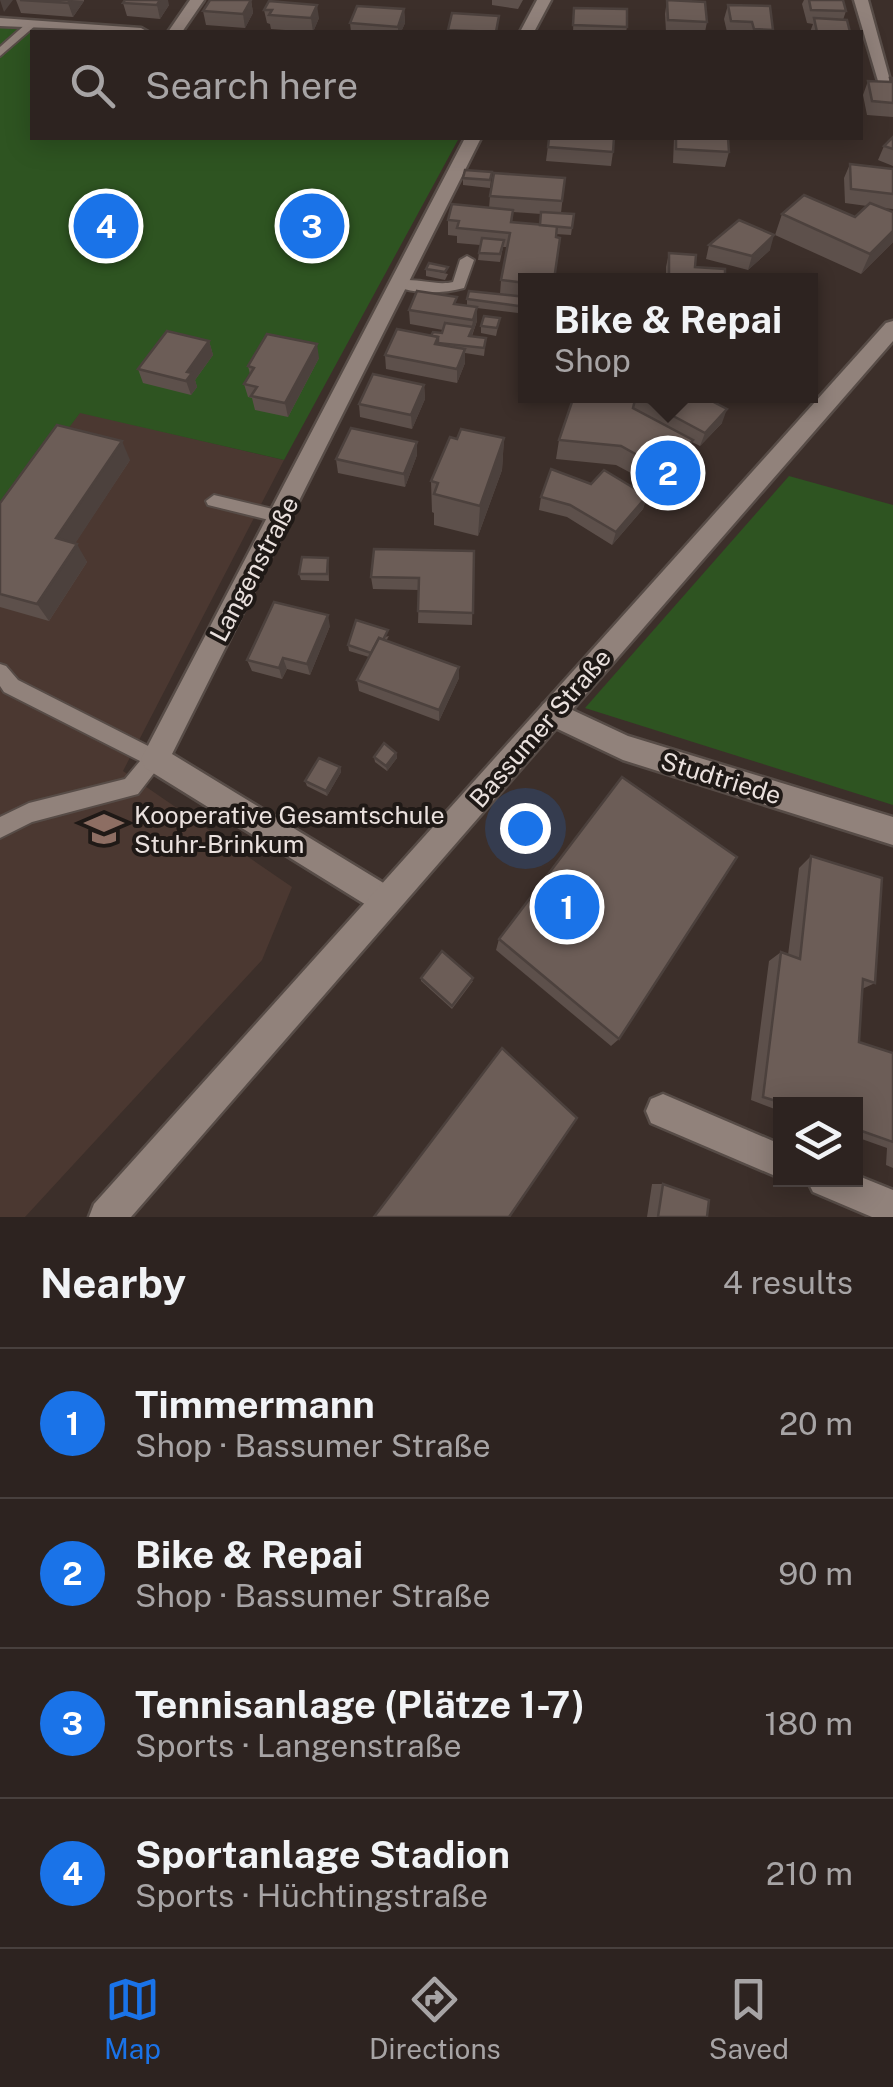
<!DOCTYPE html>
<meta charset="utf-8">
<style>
body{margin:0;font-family:"Public Sans",sans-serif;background:#352b29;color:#f1f3f6}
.controls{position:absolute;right:30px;bottom:30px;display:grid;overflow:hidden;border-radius:0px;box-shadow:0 5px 25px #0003}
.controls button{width:90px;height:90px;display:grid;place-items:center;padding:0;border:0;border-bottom:2px solid #48403e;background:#2d2320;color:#f1f3f6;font:50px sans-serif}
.you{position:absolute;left:525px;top:828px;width:35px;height:35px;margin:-25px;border:8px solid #fff;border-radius:50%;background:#1a73e8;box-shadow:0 0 0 15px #1a73e833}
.badge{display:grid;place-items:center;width:65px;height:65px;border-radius:50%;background:#1a73e8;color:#fff;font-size:32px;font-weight:700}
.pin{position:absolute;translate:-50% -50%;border:5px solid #fff;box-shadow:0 2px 10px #0006}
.popup{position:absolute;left:518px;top:273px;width:300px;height:130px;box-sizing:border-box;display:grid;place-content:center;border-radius:0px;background:#2d2320;filter:drop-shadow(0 2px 8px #0005);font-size:32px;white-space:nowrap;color:#a7a4a5}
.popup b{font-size:38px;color:#f1f3f6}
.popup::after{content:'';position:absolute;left:50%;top:100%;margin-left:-20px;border:20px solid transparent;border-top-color:#2d2320}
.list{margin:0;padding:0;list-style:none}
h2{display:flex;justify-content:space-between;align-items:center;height:130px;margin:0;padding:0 40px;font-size:42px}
h2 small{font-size:32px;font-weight:400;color:#a7a4a5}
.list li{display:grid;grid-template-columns:65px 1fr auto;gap:30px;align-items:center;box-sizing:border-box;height:150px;padding:0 40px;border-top:2px solid #48403e}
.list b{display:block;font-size:38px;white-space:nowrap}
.list p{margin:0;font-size:32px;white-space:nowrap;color:#a7a4a5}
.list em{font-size:32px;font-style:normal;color:#a7a4a5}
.icon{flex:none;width:55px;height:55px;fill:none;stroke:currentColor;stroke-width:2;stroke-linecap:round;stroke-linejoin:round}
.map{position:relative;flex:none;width:893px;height:1217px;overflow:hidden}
.search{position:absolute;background:#2d2320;box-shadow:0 5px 25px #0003;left:30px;right:30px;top:30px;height:110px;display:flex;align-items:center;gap:25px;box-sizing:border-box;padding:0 35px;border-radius:0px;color:#a7a4a5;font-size:38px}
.sheet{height:730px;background:#2d2320}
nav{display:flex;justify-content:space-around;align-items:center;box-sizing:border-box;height:140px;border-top:2px solid #48403e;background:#2d2320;font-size:28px;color:#a7a4a5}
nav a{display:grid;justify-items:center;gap:5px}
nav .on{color:#1a73e8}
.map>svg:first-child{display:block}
</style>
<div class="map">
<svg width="893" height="1217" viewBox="0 0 893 1217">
<rect width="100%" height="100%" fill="#3c2f2a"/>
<!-- built -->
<path fill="#4b3831" d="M 80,412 L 284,460 L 123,771 L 292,887 L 262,960 L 25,1217 L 0,1217 L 0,519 Z"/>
<!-- green -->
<g fill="#2e5421">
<path d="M 0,25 L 104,32 L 32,32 L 32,138 L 459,138 L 284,460 L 80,413 L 0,519 Z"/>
<path d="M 789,476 L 893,505 L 893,805 L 585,708 Z"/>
</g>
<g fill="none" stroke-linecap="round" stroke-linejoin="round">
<!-- service casing -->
<g stroke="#574c47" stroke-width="4">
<g id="service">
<path d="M 27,23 L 36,25 L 0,56 L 0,47 Z"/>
<path d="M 467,256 L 474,260 L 464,288 C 442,294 412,295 392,284 C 408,274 434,287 453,282 L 460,260 Z"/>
<path d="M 214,495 L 281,511 L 289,517 L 281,523 L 208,505 L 206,501 Z"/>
<path d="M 0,664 L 6,666 L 18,680 L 162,753 L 165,759 L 138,794 L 32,822 L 0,838 L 0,817 L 29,803 L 125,779 L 140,761 L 4,692 L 0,686 Z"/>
</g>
</g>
<!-- minor casing -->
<g stroke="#574c47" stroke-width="5">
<g id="minor">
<path d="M 190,0 L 204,0 L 182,32 L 168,32 Z"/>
<path d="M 537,0 L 551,0 L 534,32 L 520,32 Z"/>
<path d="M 854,0 L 868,0 L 891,84 L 878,81 Z"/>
<path d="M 0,18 L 141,28 L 148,32 L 0,26 Z"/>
<path d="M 465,138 L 481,138 L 172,754 L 395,890 L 399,901 L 395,912 L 384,916 L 145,768 L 141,759 Z"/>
<path d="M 553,701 L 628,736 L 893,817 L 893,845 L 623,760 L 543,722 L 540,713 L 543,704 Z"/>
<path d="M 663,1094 L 780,1144 L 780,1178 L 651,1123 L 646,1111 L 651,1099 Z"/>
<path d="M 856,1175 L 893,1190 L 893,1217 L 872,1217 L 813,1192 L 807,1180 L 856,1180 Z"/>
</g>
</g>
<!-- tertiary casing -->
<g stroke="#574c47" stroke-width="5">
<path id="tertiary" d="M 893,321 L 893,341 L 131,1217 L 89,1217 L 94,1204 L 886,323 Z"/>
</g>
<!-- service -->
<use href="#service" fill="#91827b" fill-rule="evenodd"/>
<!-- minor -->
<use href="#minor" fill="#91827b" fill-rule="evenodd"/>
<!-- tertiary -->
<use href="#tertiary" fill="#91827b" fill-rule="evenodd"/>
</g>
<!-- wall -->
<g fill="#5d504b" fill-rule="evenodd">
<path d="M 16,0 L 84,0 L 84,1 L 73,17 L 21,13 Z"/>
<path d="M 251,0 L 253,13 L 245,28 L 206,25 L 203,11 Z"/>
<path d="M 492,0 L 523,0 L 518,9 L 492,5 Z"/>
<path d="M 667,0 L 707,22 L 705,32 L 666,32 L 665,14 Z"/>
<path d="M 804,0 L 809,0 L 846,11 L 843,20 L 850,32 L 810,32 L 813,24 L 807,23 L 802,4 Z"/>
<path d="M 123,3 L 169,5 L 160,19 L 127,16 Z"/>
<path d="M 728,5 L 773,30 L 773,32 L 727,32 L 724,19 Z"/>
<path d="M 574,8 L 627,27 L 626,32 L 573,32 Z"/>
<path d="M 404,9 L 405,23 L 401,32 L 351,32 L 350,23 Z"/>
<path d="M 264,10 L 319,18 L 313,32 L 271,29 L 270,24 L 267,23 Z"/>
<path d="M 890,78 L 893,78 L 893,117 L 867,115 L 863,95 L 868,81 L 889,82 Z"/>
<path d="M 893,137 L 893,166 L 878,160 L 884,146 Z"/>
<path d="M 549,138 L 613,152 L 611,166 L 546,161 Z"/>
<path d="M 674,138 L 729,152 L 725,167 L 673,163 Z"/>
<path d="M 850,164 L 893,169 L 893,209 L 883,208 L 893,212 L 893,242 L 861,274 L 775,235 L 782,214 L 855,217 L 867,206 L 845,203 L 844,178 Z"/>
<path d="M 492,172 L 490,188 L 463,185 L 463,178 Z"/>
<path d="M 565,178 L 561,213 L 574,214 L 571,235 L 556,234 L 526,280 L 526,314 L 477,308 L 477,321 L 472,336 L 486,338 L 484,356 L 465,353 L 465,363 L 457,383 L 386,369 L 385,355 L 442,333 L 443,330 L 410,324 L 409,310 L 457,304 L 467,305 L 467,299 L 500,294 L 501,280 L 507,247 L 503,247 L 500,262 L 478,260 L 480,245 L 457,243 L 457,236 L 448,235 L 448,220 L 489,208 L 490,196 ZM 513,212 L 541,214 L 540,225 L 512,222 Z"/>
<path d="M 709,245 L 770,250 L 748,270 L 706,259 Z"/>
<path d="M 669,253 L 695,267 L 725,280 L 666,280 L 666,267 Z"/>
<path d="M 426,269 L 448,274 L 445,280 L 426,276 Z"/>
<path d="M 500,318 L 496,336 L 481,333 L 481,326 Z"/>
<path d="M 209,341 L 213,355 L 195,380 L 197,387 L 191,395 L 143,383 L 138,369 Z"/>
<path d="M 319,358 L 288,417 L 255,410 L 252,398 L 248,397 L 244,384 L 250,374 L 248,366 Z"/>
<path d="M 424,385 L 425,399 L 412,429 L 360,417 L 359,404 Z"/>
<path d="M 567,396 L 702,396 L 722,423 L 700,446 L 692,442 L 686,459 L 659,488 L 616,465 L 556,459 L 559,440 L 572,401 L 566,400 Z"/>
<path d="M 504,438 L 502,470 L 478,536 L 434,525 L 434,513 L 432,512 L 431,481 L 457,439 Z"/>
<path d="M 417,442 L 417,455 L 405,487 L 338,473 L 336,459 Z"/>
<path d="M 130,460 L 75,543 L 87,562 L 49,621 L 0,607 L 0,503 Z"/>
<path d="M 591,484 L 647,496 L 643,509 L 612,545 L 567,517 L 539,510 L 541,497 Z"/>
<path d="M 474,551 L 472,625 L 418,623 L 419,590 L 373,589 L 371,577 Z"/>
<path d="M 328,558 L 329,581 L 301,580 L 299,574 Z"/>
<path d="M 330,626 L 310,675 L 287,669 L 282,679 L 252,671 L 247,660 Z"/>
<path d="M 389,636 L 386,641 L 459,667 L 459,678 L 439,721 L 359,691 L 357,680 L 369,657 L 349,651 L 348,645 Z"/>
<path d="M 396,753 L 397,758 L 387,771 L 375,762 L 374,757 Z"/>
<path d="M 340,767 L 341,772 L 327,796 L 307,786 L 305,781 Z"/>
<path d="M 811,856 L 875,983 L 862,989 L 859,1042 L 893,1053 L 893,1168 L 886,1165 L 887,1148 L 856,1137 L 856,1104 L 780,1104 L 780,1111 L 751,1100 L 769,961 L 781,952 L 788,955 L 799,868 Z"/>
<path d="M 499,939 L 619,1039 L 611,1046 L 496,950 Z"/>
<path d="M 421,978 L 473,981 L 452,1009 L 421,981 Z"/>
<path d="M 652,1184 L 663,1184 L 707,1217 L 647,1217 Z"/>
</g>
<!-- shaded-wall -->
<g fill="#4c413d">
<path d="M 0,0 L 13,0 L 4,12 Z"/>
<path d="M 71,0 L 84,1 L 73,17 L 68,3 Z"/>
<path d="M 160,0 L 168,0 L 169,5 L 160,19 L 157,5 Z"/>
<path d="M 251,0 L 253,13 L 245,28 L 243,14 Z"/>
<path d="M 317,5 L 319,18 L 313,32 L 311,18 Z"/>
<path d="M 404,9 L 405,23 L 401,32 L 398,32 L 398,27 Z"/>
<path d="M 893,231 L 893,242 L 861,274 L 870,254 Z"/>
<path d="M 774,235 L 770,250 L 748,270 L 752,256 Z"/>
<path d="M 477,307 L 477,321 L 469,343 L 469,336 Z"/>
<path d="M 209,341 L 213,355 L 195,380 L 197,387 L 191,395 L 186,381 L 187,372 Z"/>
<path d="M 317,344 L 319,358 L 288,417 L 285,403 Z"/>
<path d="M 465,349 L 465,363 L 457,383 L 457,369 Z"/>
<path d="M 424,385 L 425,399 L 412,429 L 411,415 Z"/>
<path d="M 727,409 L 722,423 L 700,446 L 705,433 Z"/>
<path d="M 504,438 L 502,470 L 478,536 L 480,506 Z"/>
<path d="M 693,440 L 686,459 L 659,488 L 664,470 Z"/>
<path d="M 122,441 L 130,460 L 67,556 L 56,538 Z"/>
<path d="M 417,442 L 417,455 L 405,487 L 404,474 Z"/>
<path d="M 647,496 L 643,509 L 612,545 L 616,532 Z"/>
<path d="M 77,544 L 87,562 L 49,621 L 37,604 Z"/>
<path d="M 328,615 L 330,626 L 310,675 L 307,664 Z"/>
<path d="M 283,658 L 287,669 L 282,679 L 279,668 Z"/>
<path d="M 459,667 L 459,678 L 439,721 L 439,710 Z"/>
<path d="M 396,753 L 397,758 L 387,771 L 386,766 Z"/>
<path d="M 340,767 L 341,772 L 327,796 L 326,791 Z"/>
</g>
<!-- building -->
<g fill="#6c5d57" stroke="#4c413d" stroke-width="2.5">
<path d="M 20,0 L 71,0 L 68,3 Z"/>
<path d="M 125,0 L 160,0 L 157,5 L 123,3 Z"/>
<path d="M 210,0 L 251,0 L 243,14 L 203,11 Z"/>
<path d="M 667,0 L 705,2 L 707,22 L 668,20 Z"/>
<path d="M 809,0 L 843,0 L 846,11 L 811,10 Z"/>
<path d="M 269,1 L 317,5 L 311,18 L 269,15 L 272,10 L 264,10 Z"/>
<path d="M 728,5 L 770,6 L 773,30 L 754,29 L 752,22 L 731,21 Z"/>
<path d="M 357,6 L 404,9 L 398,27 L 350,23 Z"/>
<path d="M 574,8 L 627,9 L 627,27 L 573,25 Z"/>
<path d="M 452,13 L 499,16 L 496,32 L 448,30 Z"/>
<path d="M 814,18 L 847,20 L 850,32 L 817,32 Z"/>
<path d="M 890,78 L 893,78 L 893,103 L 872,101 L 868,81 L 891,82 Z"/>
<path d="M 893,137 L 893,149 L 884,146 Z"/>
<path d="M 549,138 L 614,138 L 613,152 L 548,147 Z"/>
<path d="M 676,138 L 728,138 L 729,152 L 676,149 Z"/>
<path d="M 850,164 L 893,169 L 893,194 L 851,189 Z"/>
<path d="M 465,170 L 492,172 L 490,180 L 463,178 Z"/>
<path d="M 494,173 L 565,178 L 562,201 L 490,196 Z"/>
<path d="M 804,195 L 855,217 L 870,203 L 893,212 L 893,231 L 870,254 L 782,214 Z"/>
<path d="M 452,204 L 513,210 L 511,222 L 557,226 L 556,237 L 560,238 L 554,280 L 526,280 L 526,283 L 501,280 L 510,233 L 457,228 L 459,221 L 448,220 Z"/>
<path d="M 541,212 L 574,214 L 572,228 L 540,225 Z"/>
<path d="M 739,220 L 774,235 L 752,256 L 709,245 Z"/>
<path d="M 482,238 L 504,240 L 500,254 L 479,253 Z"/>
<path d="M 669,253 L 696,255 L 695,267 L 725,269 L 725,280 L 669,280 Z"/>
<path d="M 429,263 L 448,267 L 445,272 L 426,269 Z"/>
<path d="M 417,291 L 457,297 L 454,304 L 477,307 L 473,320 L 409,310 Z"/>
<path d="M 469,291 L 526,297 L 526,307 L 467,299 Z"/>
<path d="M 484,316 L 500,318 L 497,328 L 481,326 Z"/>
<path d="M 445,323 L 473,327 L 469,336 L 486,338 L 484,348 L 438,343 L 438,337 L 431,336 L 433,332 L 442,333 Z"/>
<path d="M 397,329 L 438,337 L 435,344 L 465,349 L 457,369 L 385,355 Z"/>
<path d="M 167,331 L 209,341 L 187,372 L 192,373 L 186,381 L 138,369 Z"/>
<path d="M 267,334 L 317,344 L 285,403 L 251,396 L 257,387 L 244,384 L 254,368 L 248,366 Z"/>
<path d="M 373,374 L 424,385 L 411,415 L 359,404 Z"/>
<path d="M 574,396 L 636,396 L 633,408 L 693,440 L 664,470 L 621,446 L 559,440 Z"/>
<path d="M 636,396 L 702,396 L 727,409 L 705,433 Z"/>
<path d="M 57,425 L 122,441 L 56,538 L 77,544 L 37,604 L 0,594 L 0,503 Z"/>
<path d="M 351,428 L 417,442 L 404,474 L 336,459 Z"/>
<path d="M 461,429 L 504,438 L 480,506 L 434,494 L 438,483 L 431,481 L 450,437 L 457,439 Z"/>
<path d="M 551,469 L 591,484 L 604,470 L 647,496 L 616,532 L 570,505 L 541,497 Z"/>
<path d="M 374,549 L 474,551 L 473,613 L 418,611 L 419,578 L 371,577 Z"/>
<path d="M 302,557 L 328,558 L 327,574 L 299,574 Z"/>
<path d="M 274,602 L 328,615 L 307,664 L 283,658 L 279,668 L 247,660 Z"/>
<path d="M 356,620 L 388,630 L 383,640 L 379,638 L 371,653 L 348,645 Z"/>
<path d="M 379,638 L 459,667 L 439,710 L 357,680 Z"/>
<path d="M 384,743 L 396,753 L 386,766 L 374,757 Z"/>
<path d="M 319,758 L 340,767 L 326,791 L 305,781 Z"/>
<path d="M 622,777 L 737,857 L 619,1039 L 499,939 Z"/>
<path d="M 811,856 L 882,878 L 875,983 L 863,979 L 859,1042 L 893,1053 L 893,1142 L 856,1129 L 856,1104 L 786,1104 L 763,1097 L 781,952 L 800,959 Z"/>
<path d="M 442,951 L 473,978 L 452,1006 L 421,978 Z"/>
<path d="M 502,1048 L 577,1118 L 509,1217 L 374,1217 Z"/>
<path d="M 663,1184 L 709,1200 L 707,1217 L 658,1217 Z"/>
</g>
<!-- icons -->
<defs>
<g id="school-bare" transform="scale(3)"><path d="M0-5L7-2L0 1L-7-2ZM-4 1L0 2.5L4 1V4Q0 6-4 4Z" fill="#8d6e63" stroke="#1f1916" stroke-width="2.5" paint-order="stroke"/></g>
</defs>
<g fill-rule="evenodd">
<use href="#school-bare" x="104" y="829"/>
</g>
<g text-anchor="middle" stroke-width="8" stroke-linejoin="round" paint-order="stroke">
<!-- street labels -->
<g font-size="25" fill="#eae1de" stroke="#1f1916">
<text transform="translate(254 569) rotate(-62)" y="9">Langenstraße</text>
<text transform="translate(540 728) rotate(-49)" y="9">Bassumer Straße</text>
<text transform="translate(721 778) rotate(17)" y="9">Studtriede</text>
</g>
<!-- poi labels -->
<g font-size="25" fill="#eae1de" stroke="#1f1916" text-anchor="start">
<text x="134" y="824">Kooperative Gesamtschule<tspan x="134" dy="29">Stuhr-Brinkum</tspan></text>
</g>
</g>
</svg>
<div class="controls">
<button><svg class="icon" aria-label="layers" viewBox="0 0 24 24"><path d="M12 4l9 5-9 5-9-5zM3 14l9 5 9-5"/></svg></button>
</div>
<div class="you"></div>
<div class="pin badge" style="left:567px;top:907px">1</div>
<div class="pin badge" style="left:668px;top:473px">2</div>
<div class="popup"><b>Bike &amp; Repai</b>Shop</div>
<div class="pin badge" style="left:312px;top:226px">3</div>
<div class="pin badge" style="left:106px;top:226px">4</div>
<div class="search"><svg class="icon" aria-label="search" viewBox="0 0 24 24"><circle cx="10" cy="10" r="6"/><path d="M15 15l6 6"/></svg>Search here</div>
</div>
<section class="sheet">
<h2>Nearby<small>4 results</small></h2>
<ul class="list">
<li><span class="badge">1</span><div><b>Timmermann</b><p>Shop · Bassumer Straße</p></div><em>20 m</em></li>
<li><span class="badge">2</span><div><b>Bike &amp; Repai</b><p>Shop · Bassumer Straße</p></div><em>90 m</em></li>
<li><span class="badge">3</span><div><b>Tennisanlage (Plätze 1-7)</b><p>Sports · Langenstraße</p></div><em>180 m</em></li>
<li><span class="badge">4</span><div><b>Sportanlage Stadion</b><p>Sports · Hüchtingstraße</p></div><em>210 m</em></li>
</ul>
</section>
<nav>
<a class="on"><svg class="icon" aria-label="map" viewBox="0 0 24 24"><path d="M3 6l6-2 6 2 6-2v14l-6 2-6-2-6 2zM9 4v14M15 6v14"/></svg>Map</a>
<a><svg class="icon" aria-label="directions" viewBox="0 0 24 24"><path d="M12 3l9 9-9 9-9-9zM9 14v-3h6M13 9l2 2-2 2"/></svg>Directions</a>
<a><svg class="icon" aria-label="saved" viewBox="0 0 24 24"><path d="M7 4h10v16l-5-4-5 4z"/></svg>Saved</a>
</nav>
